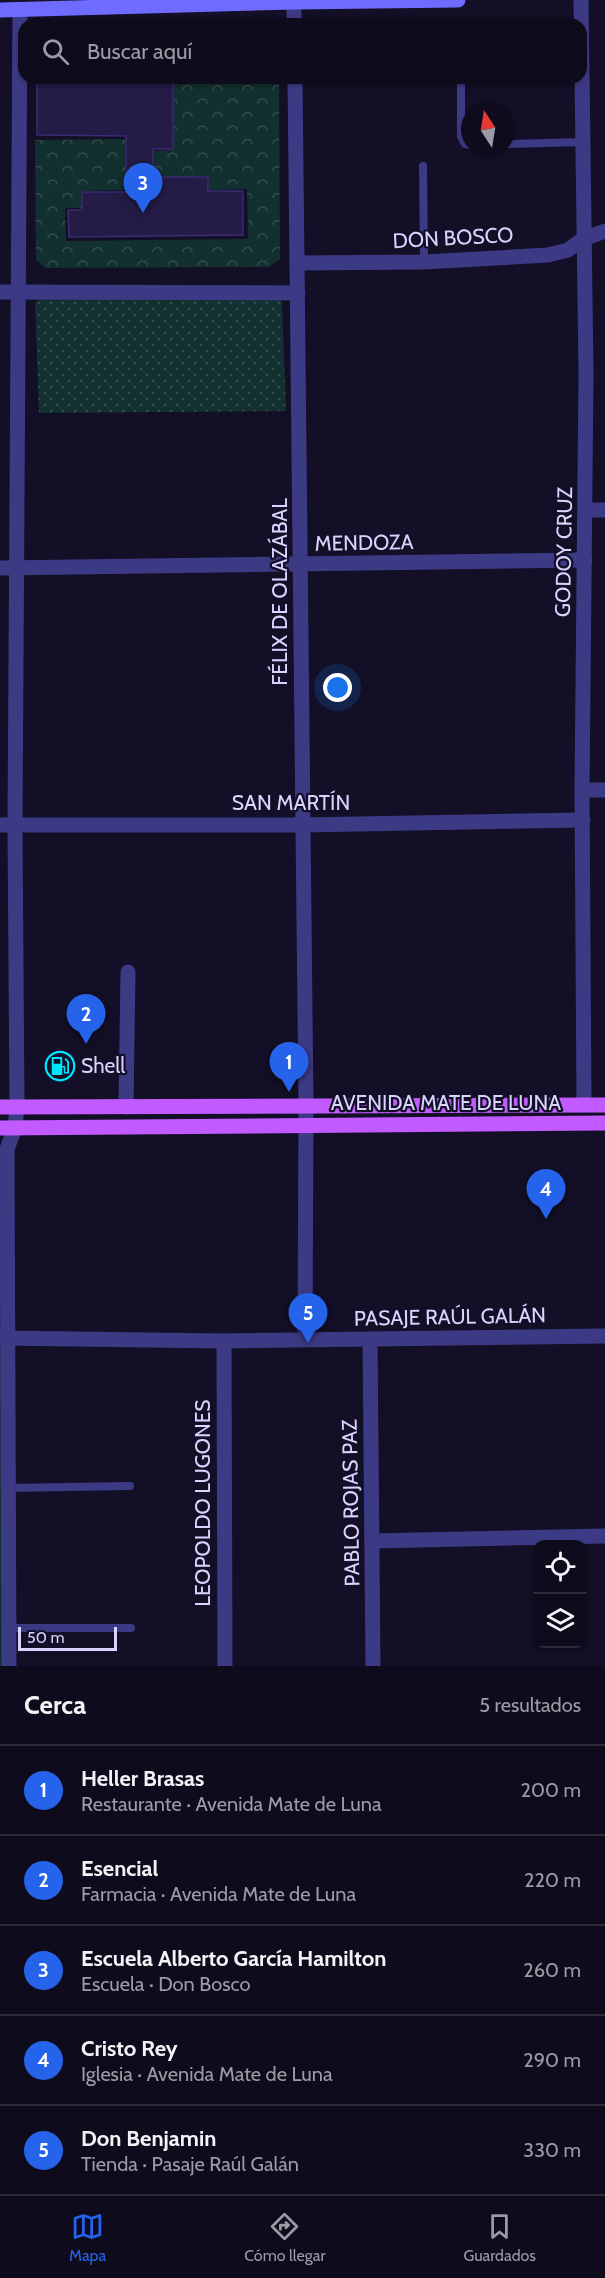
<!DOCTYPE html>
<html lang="es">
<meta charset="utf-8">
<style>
body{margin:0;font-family:Cabin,sans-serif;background:#1c1929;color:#f1f3f6}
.controls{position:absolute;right:18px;bottom:18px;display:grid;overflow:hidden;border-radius:12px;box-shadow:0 2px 4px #0004}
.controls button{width:54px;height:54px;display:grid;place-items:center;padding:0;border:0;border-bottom:2px solid #2e2b3b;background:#0e0b1c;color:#f1f3f6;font:30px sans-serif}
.compass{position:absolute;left:461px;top:102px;width:54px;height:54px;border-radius:50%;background:#0e0b1c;box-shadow:0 2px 4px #0004;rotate:348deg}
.scale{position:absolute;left:18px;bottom:15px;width:99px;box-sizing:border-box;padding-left:6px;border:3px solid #d9d4ff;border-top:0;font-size:16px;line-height:21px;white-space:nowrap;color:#d9d4ff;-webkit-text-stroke:4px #130f26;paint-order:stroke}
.you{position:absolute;left:338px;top:688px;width:21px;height:21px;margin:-15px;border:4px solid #fff;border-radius:50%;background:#1a73e8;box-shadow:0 0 0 9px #1a73e833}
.badge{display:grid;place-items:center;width:39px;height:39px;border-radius:50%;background:#2563eb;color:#fff;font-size:20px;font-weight:700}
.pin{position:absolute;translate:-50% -50px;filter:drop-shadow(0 2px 3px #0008)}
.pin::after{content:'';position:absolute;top:32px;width:21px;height:18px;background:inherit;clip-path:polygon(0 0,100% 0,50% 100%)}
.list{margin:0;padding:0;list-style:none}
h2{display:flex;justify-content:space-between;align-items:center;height:78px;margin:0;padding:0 24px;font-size:26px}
h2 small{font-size:20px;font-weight:400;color:#9b9ba3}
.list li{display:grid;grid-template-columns:39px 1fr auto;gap:18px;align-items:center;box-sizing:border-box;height:90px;padding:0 24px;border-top:2px solid #2e2b3b}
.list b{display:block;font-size:22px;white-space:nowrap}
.list p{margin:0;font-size:20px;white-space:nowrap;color:#9b9ba3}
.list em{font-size:20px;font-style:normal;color:#9b9ba3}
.icon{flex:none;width:33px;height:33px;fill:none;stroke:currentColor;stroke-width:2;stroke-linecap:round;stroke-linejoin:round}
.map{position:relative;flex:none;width:605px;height:1666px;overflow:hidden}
.search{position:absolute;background:#0e0b1c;box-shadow:0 2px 4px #0004;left:18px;right:18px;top:18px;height:66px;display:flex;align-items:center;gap:15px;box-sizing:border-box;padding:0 21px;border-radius:18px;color:#9b9ba3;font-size:22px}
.sheet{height:528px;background:#0e0b1c}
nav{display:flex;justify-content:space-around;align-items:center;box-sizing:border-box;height:84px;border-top:2px solid #2e2b3b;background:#0e0b1c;font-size:16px;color:#9b9ba3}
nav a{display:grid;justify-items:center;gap:3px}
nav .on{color:#2563eb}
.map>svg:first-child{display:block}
</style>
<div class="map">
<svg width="605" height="1666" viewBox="0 0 605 1666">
<defs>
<pattern id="grass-dots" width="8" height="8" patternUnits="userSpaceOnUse" patternTransform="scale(1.5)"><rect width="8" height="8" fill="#12302f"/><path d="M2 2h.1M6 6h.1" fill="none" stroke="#344d4e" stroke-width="1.8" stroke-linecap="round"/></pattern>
<pattern id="park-crowns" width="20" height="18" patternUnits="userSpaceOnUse" patternTransform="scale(1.5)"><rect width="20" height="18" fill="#12302f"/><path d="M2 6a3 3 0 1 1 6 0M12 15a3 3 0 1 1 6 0" fill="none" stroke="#344d4e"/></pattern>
</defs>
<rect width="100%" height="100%" fill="#130f26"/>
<!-- grass -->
<path fill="url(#grass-dots)" d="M 48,295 L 247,297 L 282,301 L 286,411 L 39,413 L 35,302 Z"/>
<!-- park -->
<g fill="url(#park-crowns)">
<path d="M 201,78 L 279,78 L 280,259 L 269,267 L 46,268 L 36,260 L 35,140 L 125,139 L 125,190 L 81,191 L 81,208 L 65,208 L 66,241 L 248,239 L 247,189 L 209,190 L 208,176 L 154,177 L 154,151 L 174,150 L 174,81 L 201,80 Z"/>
<path d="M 0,1319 L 5,1666 L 0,1666 Z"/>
</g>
<!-- building -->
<path fill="#241b47" stroke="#3b2d73" stroke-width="1.5" d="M 37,78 L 173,78 L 173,149 L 153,149 L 153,177 L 208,177 L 208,191 L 243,191 L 243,235 L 69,237 L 68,210 L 82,210 L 82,192 L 126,192 L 126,136 L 37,135 Z"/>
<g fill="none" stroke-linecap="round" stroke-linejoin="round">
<!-- lane -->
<g stroke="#3d3a85" stroke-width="8">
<path d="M 461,78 L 461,136 L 465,144 L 470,145"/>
<path d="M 506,144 L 582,142"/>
<path d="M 423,166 L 424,262"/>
<path d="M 7,1488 L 130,1486"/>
<path d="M 8,1628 L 131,1628"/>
</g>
<!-- street -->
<g stroke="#3d3a85" stroke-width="15">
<path d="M 294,0 L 294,24"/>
<path d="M 581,0 L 586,374 L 582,790 L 584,1105"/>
<path d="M 295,78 L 306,1106 L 305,1339"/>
<path d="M 297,263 L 424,262 L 548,255 L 568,250 L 583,239 L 605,231"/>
<path d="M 0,292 L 298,293"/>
<path d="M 586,510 L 605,510"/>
<path d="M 0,568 L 585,560"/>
<path d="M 582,790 L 605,790"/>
<path d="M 0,825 L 302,825 L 583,820"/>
<path d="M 126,1107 L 128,972"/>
<path d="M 0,1338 L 224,1341 L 605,1336"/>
<path d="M 370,1339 L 373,1666"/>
<path d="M 224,1341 L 225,1666"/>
<path d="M 372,1541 L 605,1536"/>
<path d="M 9,1666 L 7,1149 L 15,1128 L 17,1107 L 15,825 L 20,10"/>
</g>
<!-- secondary -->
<path stroke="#6f6bff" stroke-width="15" d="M 0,10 L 294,2 L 458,0"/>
<!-- primary -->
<g stroke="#c25bff" stroke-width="15">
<path d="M 0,1107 L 605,1105"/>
<path d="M 0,1128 L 605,1123"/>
</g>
</g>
<!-- icons -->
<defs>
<g id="fuel-ring" transform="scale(1.5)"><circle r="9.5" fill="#130f26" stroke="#00e5ff" stroke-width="1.5"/><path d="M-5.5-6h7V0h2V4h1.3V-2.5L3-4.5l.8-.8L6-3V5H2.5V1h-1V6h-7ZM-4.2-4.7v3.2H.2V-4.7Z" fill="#00e5ff"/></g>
</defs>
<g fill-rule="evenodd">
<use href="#fuel-ring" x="60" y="1066"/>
</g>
<g text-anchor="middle" stroke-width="4.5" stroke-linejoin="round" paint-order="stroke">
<!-- street labels -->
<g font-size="21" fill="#d9d4ff" stroke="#130f26">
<text transform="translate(453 238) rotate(-3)" y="7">DON BOSCO</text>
<text transform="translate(364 543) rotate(-1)" y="7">MENDOZA</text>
<text transform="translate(564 552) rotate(-89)" y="7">GODOY CRUZ</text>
<text transform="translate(280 592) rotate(-90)" y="7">FÉLIX DE OLAZÁBAL</text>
<text x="291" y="810">SAN MARTÍN</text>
<text x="446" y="1110">AVENIDA MATE DE LUNA</text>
<text transform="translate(450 1317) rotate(-1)" y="7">PASAJE RAÚL GALÁN</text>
<text transform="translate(203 1503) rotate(-90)" y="7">LEOPOLDO LUGONES</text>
<text transform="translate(351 1503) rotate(-91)" y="7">PABLO ROJAS PAZ</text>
</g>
<!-- poi labels -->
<g font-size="21" fill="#d9d4ff" stroke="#130f26" text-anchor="start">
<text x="81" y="1073">Shell</text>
</g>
</g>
</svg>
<div class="controls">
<button><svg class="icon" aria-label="locate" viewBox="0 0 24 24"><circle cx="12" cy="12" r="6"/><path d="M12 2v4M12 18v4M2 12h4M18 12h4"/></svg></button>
<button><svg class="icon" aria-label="layers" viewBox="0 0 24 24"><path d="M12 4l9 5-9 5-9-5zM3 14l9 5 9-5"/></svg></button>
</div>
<svg class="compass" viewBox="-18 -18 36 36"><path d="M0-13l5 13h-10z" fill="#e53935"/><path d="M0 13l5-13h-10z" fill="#9b9ba3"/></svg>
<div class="scale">50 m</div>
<div class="you"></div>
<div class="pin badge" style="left:289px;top:1092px">1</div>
<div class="pin badge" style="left:86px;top:1044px">2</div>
<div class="pin badge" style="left:143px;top:213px">3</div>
<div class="pin badge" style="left:546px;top:1219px">4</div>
<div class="pin badge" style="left:308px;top:1343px">5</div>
<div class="search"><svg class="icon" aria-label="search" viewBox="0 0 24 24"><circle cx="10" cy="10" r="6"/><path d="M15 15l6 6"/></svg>Buscar aquí</div>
</div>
<section class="sheet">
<h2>Cerca<small>5 resultados</small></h2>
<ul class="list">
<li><span class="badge">1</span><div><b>Heller Brasas</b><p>Restaurante · Avenida Mate de Luna</p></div><em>200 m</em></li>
<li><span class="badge">2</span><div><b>Esencial</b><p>Farmacia · Avenida Mate de Luna</p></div><em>220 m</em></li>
<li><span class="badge">3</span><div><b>Escuela Alberto García Hamilton</b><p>Escuela · Don Bosco</p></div><em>260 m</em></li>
<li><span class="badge">4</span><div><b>Cristo Rey</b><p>Iglesia · Avenida Mate de Luna</p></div><em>290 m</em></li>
<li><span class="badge">5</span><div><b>Don Benjamin</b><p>Tienda · Pasaje Raúl Galán</p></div><em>330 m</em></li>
</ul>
</section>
<nav>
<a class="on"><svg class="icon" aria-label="map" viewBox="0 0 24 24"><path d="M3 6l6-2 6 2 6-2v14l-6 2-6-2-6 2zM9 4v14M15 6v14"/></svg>Mapa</a>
<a><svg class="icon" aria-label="directions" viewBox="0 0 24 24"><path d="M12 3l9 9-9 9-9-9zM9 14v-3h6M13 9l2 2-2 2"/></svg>Cómo llegar</a>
<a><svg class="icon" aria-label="saved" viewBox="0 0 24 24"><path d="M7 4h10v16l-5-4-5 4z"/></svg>Guardados</a>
</nav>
